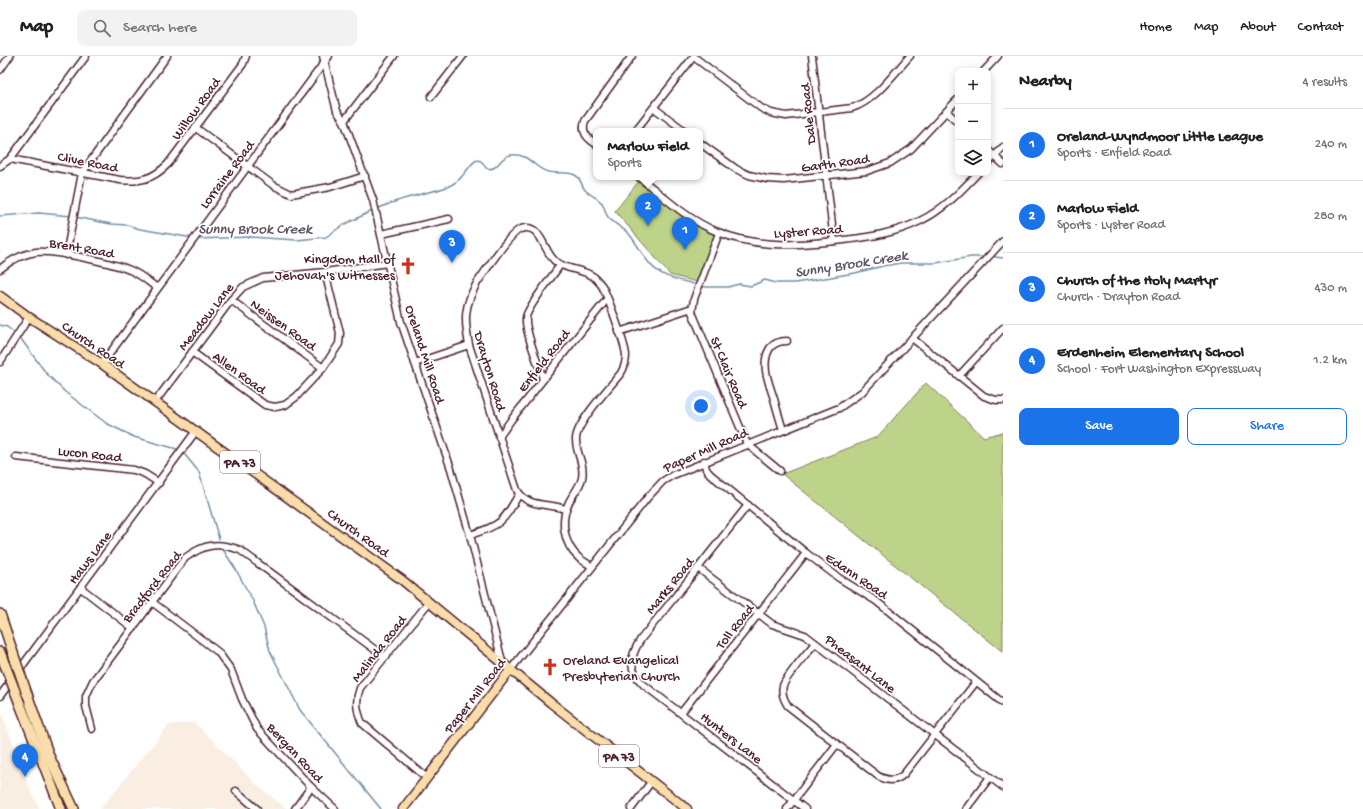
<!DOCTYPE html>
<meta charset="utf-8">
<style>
body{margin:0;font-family:"Gochi Hand",sans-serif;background:#f2f2f2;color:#202124}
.controls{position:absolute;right:12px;top:12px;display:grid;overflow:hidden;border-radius:8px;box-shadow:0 2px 10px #0003}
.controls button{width:36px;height:36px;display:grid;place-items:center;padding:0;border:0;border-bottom:1px solid #e0e0e0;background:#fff;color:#202124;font:20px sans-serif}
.you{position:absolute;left:701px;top:350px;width:14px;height:14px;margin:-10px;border:3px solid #fff;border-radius:50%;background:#1a73e8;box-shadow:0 0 0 6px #1a73e833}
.badge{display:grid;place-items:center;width:26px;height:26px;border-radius:50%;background:#1a73e8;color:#fff;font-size:13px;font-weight:700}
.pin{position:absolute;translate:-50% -33px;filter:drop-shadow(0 1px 2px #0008)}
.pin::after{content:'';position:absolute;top:21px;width:14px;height:12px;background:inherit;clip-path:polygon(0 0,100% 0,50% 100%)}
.popup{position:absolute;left:593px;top:72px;width:110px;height:52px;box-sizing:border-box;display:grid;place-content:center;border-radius:8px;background:#fff;filter:drop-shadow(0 1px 3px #0005);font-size:13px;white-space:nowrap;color:#757577}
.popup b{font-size:15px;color:#202124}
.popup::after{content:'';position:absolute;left:50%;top:100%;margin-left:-8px;border:8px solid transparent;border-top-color:#fff}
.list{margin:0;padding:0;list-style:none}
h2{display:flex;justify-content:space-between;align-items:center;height:52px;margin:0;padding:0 16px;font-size:17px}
h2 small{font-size:13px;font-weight:400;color:#757577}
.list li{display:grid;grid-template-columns:26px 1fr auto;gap:12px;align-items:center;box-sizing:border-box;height:72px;padding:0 16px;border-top:1px solid #e0e0e0}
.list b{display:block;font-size:15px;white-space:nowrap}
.list p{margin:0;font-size:13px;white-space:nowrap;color:#757577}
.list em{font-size:13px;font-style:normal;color:#757577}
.actions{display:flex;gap:8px;padding:12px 16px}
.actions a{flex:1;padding:9px 0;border:1px solid #1a73e8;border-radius:8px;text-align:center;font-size:14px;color:#1a73e8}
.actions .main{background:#1a73e8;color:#fff}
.icon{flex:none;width:22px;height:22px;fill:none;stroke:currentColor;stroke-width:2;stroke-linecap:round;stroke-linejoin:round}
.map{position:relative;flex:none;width:1003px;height:753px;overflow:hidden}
header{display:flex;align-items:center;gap:24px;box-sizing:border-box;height:56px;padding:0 20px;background:#fff;border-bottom:1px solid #e0e0e0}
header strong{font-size:19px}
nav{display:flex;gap:22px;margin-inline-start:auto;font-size:14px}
.search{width:280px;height:36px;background:#f2f2f2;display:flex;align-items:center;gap:10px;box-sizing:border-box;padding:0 14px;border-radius:8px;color:#757577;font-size:15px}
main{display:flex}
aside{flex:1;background:#fff}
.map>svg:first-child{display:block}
</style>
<header>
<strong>Map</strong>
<div class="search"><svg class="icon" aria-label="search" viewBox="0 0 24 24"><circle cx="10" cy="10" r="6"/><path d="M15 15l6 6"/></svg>Search here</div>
<nav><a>Home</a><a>Map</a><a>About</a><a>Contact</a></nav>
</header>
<main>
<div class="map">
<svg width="1003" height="753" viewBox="0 0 1003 753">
<rect width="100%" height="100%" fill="#fff"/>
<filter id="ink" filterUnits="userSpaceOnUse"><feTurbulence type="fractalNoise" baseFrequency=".025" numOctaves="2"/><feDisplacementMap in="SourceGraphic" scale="8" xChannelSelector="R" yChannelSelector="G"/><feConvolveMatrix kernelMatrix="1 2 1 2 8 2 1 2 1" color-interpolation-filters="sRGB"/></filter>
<g filter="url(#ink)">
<!-- built -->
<g fill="#faeee2">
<path d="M 0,652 L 31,736 L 40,753 L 0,753 Z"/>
<path d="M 194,666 L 257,729 L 287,753 L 100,753 L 169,669 Z"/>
</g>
<!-- green -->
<g fill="#bdd389" stroke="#84795a">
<path d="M 639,125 L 675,154 L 716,179 L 697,226 L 670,219 L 615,155 Z"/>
<path d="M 926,327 L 984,381 L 1003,376 L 1003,596 L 782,418 L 877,381 Z"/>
</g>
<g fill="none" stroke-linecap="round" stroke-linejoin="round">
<!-- stream -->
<g stroke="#748ea2" stroke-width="1.5">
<path d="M 377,153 C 391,146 406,142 421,138 C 431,135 442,134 451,129 C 455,127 460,123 463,119 C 470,112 477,94 486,112 C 499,116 499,100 511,99 C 530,97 533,112 548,116 C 557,118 567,115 575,119 C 581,122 581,129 585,134 C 590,139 598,142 602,147 C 605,151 605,157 608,161 C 614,168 623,172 629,178 C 637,187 642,199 650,208 C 660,221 679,224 694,228"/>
<path d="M 0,160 L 39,157 L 71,160"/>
<path d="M 75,161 L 111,168 L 127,169 L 140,173 L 193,182"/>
<path d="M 197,183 L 250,181 L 297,184 L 326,181 L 343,169 L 374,154"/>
<path d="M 995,201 L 1003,202"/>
<path d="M 702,231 L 728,231 L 739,228 L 751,230 L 765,224 L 776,227 L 795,227 L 855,217 L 883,210 L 901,207 L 936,207 L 971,201 L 981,201"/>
<path d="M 0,269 L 7,271 L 14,276"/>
<path d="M 21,283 L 46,317 L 65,336 L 106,367 L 134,381 L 177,393"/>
<path d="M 185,399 L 199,416 L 219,483"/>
<path d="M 222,492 L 235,512 L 253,545 L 264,571 L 270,595 L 300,654 L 381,753"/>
</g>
<!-- minor casing -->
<g stroke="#4a1f2b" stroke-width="9">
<g id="minor">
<path d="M 323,0 L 337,55 L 344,65 L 373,144 L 401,266 L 451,413 L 470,479 L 502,605"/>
<path d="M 812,0 L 834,185"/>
<path d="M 694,1 L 761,52 L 771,57 L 786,60 L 852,52 C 875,45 894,17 910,0"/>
<path d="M 0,14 L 10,0"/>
<path d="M 984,15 L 998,0"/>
<path d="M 431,41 L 463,0"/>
<path d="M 654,52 L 685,75"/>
<path d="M 947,56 L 958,66"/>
<path d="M 344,65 L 394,0"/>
<path d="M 196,72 L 273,129 L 291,138 L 330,131 L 365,120"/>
<path d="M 635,75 L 694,0"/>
<path d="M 700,87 L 736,113 L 749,119 L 767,123 L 784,124 L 867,115 L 890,107 L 911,93 L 958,43"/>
<path d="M 596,88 C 587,82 581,76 585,65 L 632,0"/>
<path d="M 988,94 L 1003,108"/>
<path d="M 10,103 L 120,124 C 141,126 153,123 168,108 L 243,8 L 246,0"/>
<path d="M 988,107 L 1003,91"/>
<path d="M 0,110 L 10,103 L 86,0"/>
<path d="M 639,121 C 664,141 689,165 718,176 C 759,193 802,189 844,184 C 870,181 896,177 920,165 C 943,154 960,136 978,117"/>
<path d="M 719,177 L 694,243 L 692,256 L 747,388 L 780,415"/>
<path d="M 381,178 L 449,163"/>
<path d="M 66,199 L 82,117 L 167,0"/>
<path d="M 0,213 C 11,204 22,198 36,196 C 54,194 115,207 132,215 C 141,219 149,226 157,232"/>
<path d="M 231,244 L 323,312"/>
<path d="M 619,276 L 692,252"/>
<path d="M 912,282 L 984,340 L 996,344 L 1003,344"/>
<path d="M 192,296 L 265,349 L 275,351 L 285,349 L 296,341 L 323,312 L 339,288 L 340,277 L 325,216"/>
<path d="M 0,306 L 29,261"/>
<path d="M 415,307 L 469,289"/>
<path d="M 102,308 L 329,0"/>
<path d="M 959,320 L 1003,272"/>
<path d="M 543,323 C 539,309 524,274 526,261 C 528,250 553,220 560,209"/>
<path d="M 155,346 L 231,244 L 243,231 L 263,222 L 325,216 L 388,207"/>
<path d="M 783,374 C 780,364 777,354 774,343 C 769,327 760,308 770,292 C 774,287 780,285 787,285"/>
<path d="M 499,381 L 511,364 L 607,243"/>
<path d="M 16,401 L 134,414 L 145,418 L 159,427"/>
<path d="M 704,405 L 706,413 L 710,418 L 806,497 L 839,522 L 876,545 L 1003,647"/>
<path d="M 748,449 L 698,512 L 641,583 C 630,600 627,613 644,629 L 805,753"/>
<path d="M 565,453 C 549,447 527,452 517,434 L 469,289 C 464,263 464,250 477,227 C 485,216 510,176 521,173 C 541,166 543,195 555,205 C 567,215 582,212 594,221 C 597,224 600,227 602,230 C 608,241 625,288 626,299 C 626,306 624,312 621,317 C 610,331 575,368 576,384 C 576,398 585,408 582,422 C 580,431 573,438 569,446 C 560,464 563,488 579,502 C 583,505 587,507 591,510"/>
<path d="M 470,479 C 502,469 503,466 519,438"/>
<path d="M 698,512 L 772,568 L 805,579 L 1003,731"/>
<path d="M 81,532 L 133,572"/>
<path d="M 152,546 L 218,596 L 231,614 L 242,643 L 257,673 L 311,731 L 335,753"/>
<path d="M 815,587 C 808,596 786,620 783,630 C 781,637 784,644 788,650 L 878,720 C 887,725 896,726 904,718 L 976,626"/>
<path d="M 511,613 L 648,441 L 663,425 L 673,419 L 839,352 L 862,336 L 1003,185"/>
<path d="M 0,640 L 196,375"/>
<path d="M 681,657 L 806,497"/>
<path d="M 92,673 L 86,650 L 86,640 L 93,625 L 185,502 C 204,488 217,486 240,494 L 385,601"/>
<path d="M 427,722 L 362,667 C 357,655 355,645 360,632 L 429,546"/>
<path d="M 236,735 L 257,753"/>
<path d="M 295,753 L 311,731"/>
<path d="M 631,753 L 651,726"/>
<path d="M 787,753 L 837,688"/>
<path d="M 966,753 L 990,721"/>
</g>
</g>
<!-- major casing -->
<g stroke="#4a1f2b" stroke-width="11">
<g id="major">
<path d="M 0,240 L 29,261 L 102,308 L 169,356 L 402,524 L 551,647 L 687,753"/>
<path d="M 403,753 L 511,613"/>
</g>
</g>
<!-- highway casing -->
<g stroke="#4a1f2b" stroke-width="12">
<g id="highway">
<path d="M 0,558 L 16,606"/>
<path d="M 0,596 L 5,609"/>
<path d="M 27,638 L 49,700 L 74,753"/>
<path d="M 20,648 L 61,753"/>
</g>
</g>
<!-- minor -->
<use href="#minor" stroke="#fff" stroke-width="6"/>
<!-- major -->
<use href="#major" stroke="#faddab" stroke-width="8"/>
<!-- highway -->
<use href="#highway" stroke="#faddab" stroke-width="9"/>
<!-- highway-bridge casing -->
<g stroke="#4a1f2b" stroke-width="12" stroke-linecap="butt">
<g id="highway-bridge">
<path d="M 16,606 L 27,638"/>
<path d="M 5,609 L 20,648"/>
</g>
</g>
<!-- highway-bridge -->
<use href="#highway-bridge" stroke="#faddab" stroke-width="9"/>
</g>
</g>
<!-- icons -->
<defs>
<g id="church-bare" transform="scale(1.38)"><path d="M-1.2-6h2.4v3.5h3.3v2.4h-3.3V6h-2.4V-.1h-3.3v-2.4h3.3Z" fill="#c8321e" stroke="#fff" stroke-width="2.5" paint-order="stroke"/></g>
</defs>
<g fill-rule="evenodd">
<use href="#church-bare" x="408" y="210"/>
<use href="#church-bare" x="550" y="611"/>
</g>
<g text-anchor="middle" stroke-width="3.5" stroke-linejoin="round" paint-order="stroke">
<!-- shield labels -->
<g fill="#fff" stroke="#80626b" stroke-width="1">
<rect x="220" y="395" width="40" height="22" rx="3"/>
<rect x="599" y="689" width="40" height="22" rx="3"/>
</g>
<g font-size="13" font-weight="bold" fill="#4a1f2b">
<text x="240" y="411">PA 73</text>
<text x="619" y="705">PA 73</text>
</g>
<!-- street labels -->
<g font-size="14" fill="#4a1f2b" stroke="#fff">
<text transform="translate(195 52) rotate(-54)" y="5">Willow Road</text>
<text transform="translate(807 58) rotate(-96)" y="5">Dale Road</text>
<text transform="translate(88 105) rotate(11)" y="5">Clive Road</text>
<text transform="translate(835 106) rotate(-8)" y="5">Garth Road</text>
<text transform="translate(226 118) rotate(-53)" y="5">Lorraine Road</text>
<text transform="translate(808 174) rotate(-4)" y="5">Lyster Road</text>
<text transform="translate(82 191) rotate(10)" y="5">Brent Road</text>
<text transform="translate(205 260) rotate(-52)" y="5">Meadow Lane</text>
<text transform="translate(284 268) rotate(36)" y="5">Neissen Road</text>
<text transform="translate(94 288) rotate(34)" y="5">Church Road</text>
<text transform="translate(426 298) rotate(72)" y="5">Oreland Mill Road</text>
<text transform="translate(543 304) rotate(-52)" y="5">Enfield Road</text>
<text transform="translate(491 315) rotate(73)" y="5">Drayton Road</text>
<text transform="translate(240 316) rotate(36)" y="5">Allen Road</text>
<text transform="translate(730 316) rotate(67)" y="5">St Clair Road</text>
<text transform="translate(705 393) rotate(-24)" y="5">Paper Mill Road</text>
<text transform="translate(90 397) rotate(6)" y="5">Lucon Road</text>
<text transform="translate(359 476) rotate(36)" y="5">Church Road</text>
<text transform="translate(89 501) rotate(-53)" y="5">Haws Lane</text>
<text transform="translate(857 519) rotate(34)" y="5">Edann Road</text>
<text transform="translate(669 529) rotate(-51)" y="5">Marks Road</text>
<text transform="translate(151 530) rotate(-52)" y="5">Bradford Road</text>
<text transform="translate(734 570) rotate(-52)" y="5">Toll Road</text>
<text transform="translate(378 592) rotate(-52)" y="5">Malinda Road</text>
<text transform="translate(861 607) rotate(38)" y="5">Pheasant Lane</text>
<text transform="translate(474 639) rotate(-52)" y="5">Paper Mill Road</text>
<text transform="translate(732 681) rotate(38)" y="5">Hunters Lane</text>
<text transform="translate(296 696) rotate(47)" y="5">Bergan Road</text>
</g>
<!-- poi labels -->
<g font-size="14" fill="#4a1f2b" stroke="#fff" text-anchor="end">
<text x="395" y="207">Kingdom Hall of<tspan x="395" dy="16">Jehovah's Witnesses</tspan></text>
<text x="563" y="608" text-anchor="start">Oreland Evangelical<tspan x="563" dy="16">Presbyterian Church</tspan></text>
</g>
<!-- water labels -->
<g font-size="15" font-style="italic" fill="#5f5667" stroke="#fff">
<text x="255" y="177">Sunny Brook Creek</text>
<text transform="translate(851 207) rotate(-9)" y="5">Sunny Brook Creek</text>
</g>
</g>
</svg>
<div class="controls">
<button>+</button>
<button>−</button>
<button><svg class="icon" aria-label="layers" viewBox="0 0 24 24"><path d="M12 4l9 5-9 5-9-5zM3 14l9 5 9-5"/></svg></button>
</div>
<div class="you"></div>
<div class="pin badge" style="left:685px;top:194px">1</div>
<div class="pin badge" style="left:648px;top:170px">2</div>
<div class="popup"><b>Marlow Field</b>Sports</div>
<div class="pin badge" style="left:452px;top:207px">3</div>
<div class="pin badge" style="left:25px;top:721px">4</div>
</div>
<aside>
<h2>Nearby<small>4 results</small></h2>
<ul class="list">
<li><span class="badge">1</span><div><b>Oreland-Wyndmoor Little League</b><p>Sports · Enfield Road</p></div><em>240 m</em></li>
<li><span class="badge">2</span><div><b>Marlow Field</b><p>Sports · Lyster Road</p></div><em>280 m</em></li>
<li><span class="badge">3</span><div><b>Church of the Holy Martyr</b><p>Church · Drayton Road</p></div><em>430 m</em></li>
<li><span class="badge">4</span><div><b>Erdenheim Elementary School</b><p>School · Fort Washington Expressway</p></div><em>1.2 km</em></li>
</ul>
<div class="actions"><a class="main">Save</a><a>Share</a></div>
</aside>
</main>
